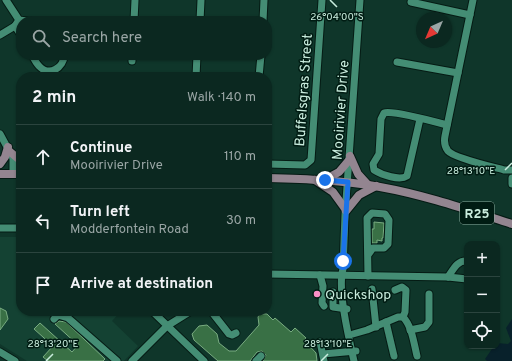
<!DOCTYPE html>
<meta charset="utf-8">
<style>
body{margin:0;font-family:Overpass,sans-serif;background:#19342d;color:#f1f3f6}
.controls{position:absolute;right:12px;bottom:12px;display:grid;overflow:hidden;border-radius:8px;box-shadow:0 1px 3px #0004}
.controls button{width:36px;height:36px;display:grid;place-items:center;padding:0;border:0;border-bottom:1px solid #2b443e;background:#0b2820;color:#f1f3f6;font:20px sans-serif}
.compass{position:absolute;left:416px;top:12px;width:36px;height:36px;border-radius:50%;background:#0b2820;box-shadow:0 1px 3px #0004;rotate:224deg}
.stop{position:absolute;width:12px;height:12px;margin:-9px;border:3px solid #1a73e8;border-radius:50%;background:#fff}
.stop.end{background:#1a73e8;border-color:#fff;box-shadow:0 1px 4px #0008}
.list{margin:0;padding:0;list-style:none}
h2{display:flex;justify-content:space-between;align-items:center;height:52px;margin:0;padding:0 16px;font-size:17px}
h2 small{font-size:13px;font-weight:400;color:#9aa6a5}
.list li{display:grid;grid-template-columns:26px 1fr auto;gap:12px;align-items:center;box-sizing:border-box;height:64px;padding:0 16px;border-top:1px solid #2b443e}
.list b{display:block;font-size:15px;white-space:nowrap}
.list p{margin:0;font-size:13px;white-space:nowrap;color:#9aa6a5}
.list em{font-size:13px;font-style:normal;color:#9aa6a5}
.icon{flex:none;width:22px;height:22px;fill:none;stroke:currentColor;stroke-width:2;stroke-linecap:round;stroke-linejoin:round}
.map{position:relative;flex:none;width:512px;height:361px;overflow:hidden}
.search{position:absolute;background:#0b2820;box-shadow:0 1px 3px #0004;left:16px;top:16px;width:256px;height:44px;display:flex;align-items:center;gap:10px;box-sizing:border-box;padding:0 14px;border-radius:16px;color:#9aa6a5;font-size:15px}
.panel{position:absolute;background:#0b2820;box-shadow:0 1px 3px #0004;left:16px;top:72px;width:256px;height:244px;border-radius:16px}
.map>svg:first-child{display:block}
</style>
<div class="map">
<svg width="512" height="361" viewBox="0 0 512 361">
<rect width="100%" height="100%" fill="#0f362a"/>
<!-- built -->
<path fill="#144233" d="M 0,237 L 21,237 L 21,311 L 121,311 L 112,321 L 138,346 L 124,361 L 27,361 L 0,344 Z"/>
<!-- water -->
<path fill="#08212b" d="M 512,319 L 512,361 L 487,361 L 485,359 L 494,346 L 497,346 L 497,343 L 508,344 L 511,341 L 506,328 Z"/>
<!-- building -->
<g fill="#397045" stroke="#79ac81">
<path d="M 374,222 L 384,223 L 383,238 L 382,238 L 382,241 L 377,240 L 377,243 L 372,243 L 372,229 L 374,229 Z"/>
<path d="M 0,308 L 6,311 L 8,319 L 0,330 Z"/>
<path d="M 260,314 L 267,314 L 273,320 L 275,318 L 291,332 L 295,328 L 306,338 L 304,340 L 316,353 L 317,361 L 263,361 L 266,355 L 262,351 L 257,352 L 250,361 L 218,361 L 194,340 L 192,334 L 199,326 L 207,325 L 217,334 L 219,343 L 229,351 L 236,351 L 259,325 L 258,317 Z"/>
<path d="M 59,321 L 66,322 L 105,359 L 103,361 L 48,361 L 43,357 L 53,346 L 34,329 L 40,323 L 72,352 L 78,345 L 55,324 Z"/>
</g>
<g fill="none" stroke-linecap="round" stroke-linejoin="round">
<!-- minor casing -->
<g stroke="#051b14" stroke-width="9">
<g id="minor">
<path d="M 6,0 L 19,20 L 27,21"/>
<path d="M 473,0 L 445,136 C 444,141 444,146 448,151 C 454,158 493,167 504,170 L 512,170"/>
<path d="M 411,2 L 470,15"/>
<path d="M 134,21 L 135,0"/>
<path d="M 200,21 L 201,0"/>
<path d="M 263,21 L 264,0"/>
<path d="M 15,26 L 21,35"/>
<path d="M 0,35 L 15,26 L 19,20"/>
<path d="M 32,55 C 34,59 36,63 39,66 C 49,77 64,68 64,55"/>
<path d="M 132,61 L 132,55"/>
<path d="M 397,62 L 458,73"/>
<path d="M 196,77 L 197,55"/>
<path d="M 259,77 L 261,55"/>
<path d="M 420,119 L 407,176 C 400,181 382,175 374,170 L 373,164 L 379,154 L 381,119 L 384,113 C 392,110 436,122 447,125"/>
<path d="M 0,134 L 13,158 L 13,174"/>
<path d="M 267,164 L 305,165 L 311,160 L 322,0"/>
<path d="M 512,178 L 512,184"/>
<path d="M 0,228 L 21,228"/>
<path d="M 267,274 L 448,277 L 467,279"/>
<path d="M 320,275 L 323,286 L 322,303 L 324,306"/>
<path d="M 368,276 L 367,218 L 372,213 L 385,214 L 389,220 L 388,244 L 384,248 L 373,248 L 368,255"/>
<path d="M 448,277 C 453,270 457,260 467,261"/>
<path d="M 372,289 L 376,327"/>
<path d="M 395,290 L 402,287 L 406,290 L 405,312 L 403,317"/>
<path d="M 333,292 L 333,307 L 347,309"/>
<path d="M 152,311 L 204,361"/>
<path d="M 211,311 L 229,334 L 232,335 L 236,333"/>
<path d="M 54,319 L 58,315 L 68,318 L 117,361"/>
<path d="M 386,322 L 394,356"/>
<path d="M 410,330 L 425,327 L 429,322 L 429,294"/>
<path d="M 353,334 L 367,330 L 398,317 L 403,317 C 412,326 414,344 417,356"/>
<path d="M 320,342 L 324,361"/>
<path d="M 0,352 L 15,361"/>
<path d="M 323,354 L 356,351"/>
<path d="M 132,361 L 167,326 L 191,311"/>
<path d="M 256,361 L 261,356"/>
<path d="M 354,361 C 349,339 337,289 343,269 L 345,215 L 360,0"/>
</g>
</g>
<!-- major casing -->
<g stroke="#051b14" stroke-width="10">
<g id="major">
<path d="M 9,151 L 21,161"/>
<path d="M 350,156 L 358,174 L 368,185"/>
<path d="M 0,164 L 5,157 L 8,147"/>
<path d="M 0,174 L 21,174"/>
<path d="M 267,178 C 305,179 342,180 380,187 C 425,195 468,210 512,224"/>
<path d="M 326,179 L 339,172 L 350,159"/>
<path d="M 315,180 L 333,192 L 346,210"/>
<path d="M 346,211 L 359,195 L 376,186"/>
</g>
</g>
<!-- minor -->
<use href="#minor" stroke="#448d74" stroke-width="7"/>
<!-- major -->
<use href="#major" stroke="#938590" stroke-width="8"/>
</g>
<g fill="none" stroke-linecap="round" stroke-linejoin="round">
<!-- route -->
<path stroke="#1a73e8" stroke-width="5" d="M 325,180 L 348,182 L 343,261"/>
</g>
<!-- ticks -->
<path fill="none" stroke="#c9edde" stroke-width="1.5" d="M 330,0 L 337,7M 505,170 L 512,163M 46,361 L 53,354M 321,361 L 328,354"/>
<!-- markers -->
<circle fill="#fa8fc6" stroke="#001c13" stroke-width="1.5" cx="317" cy="294" r="4"/>
<g text-anchor="middle" stroke-width="3" stroke-linejoin="round" paint-order="stroke">
<!-- shield labels -->
<rect fill="#001c13" stroke="#8daea1" stroke-width="1" x="460" y="202" width="34" height="22" rx="3"/>
<g font-size="13" font-weight="bold" fill="#c9edde">
<text x="477" y="218">R25</text>
</g>
<!-- street labels -->
<g font-size="14" fill="#c9edde" stroke="#001c13">
<text transform="translate(303 90) rotate(-86)" y="5">Buffelsgras Street</text>
<text transform="translate(340 110) rotate(-86)" y="5">Mooirivier Drive</text>
</g>
<!-- poi labels -->
<g font-size="14" fill="#c9edde" stroke="#001c13" text-anchor="start">
<text x="325" y="299">Quickshop</text>
</g>
</g>
<g font-size="10" text-anchor="middle" fill="#c9edde" stroke="#001c13" stroke-width="3" stroke-linejoin="round" paint-order="stroke">
<text x="337" y="20">26°04'00"S</text>
<text x="471" y="174">28°13'10"E</text>
<text x="53" y="347">28°13'20"E</text>
<text x="328" y="347">28°13'10"E</text>
</g>
</svg>
<div class="controls">
<button>+</button>
<button>−</button>
<button><svg class="icon" aria-label="locate" viewBox="0 0 24 24"><circle cx="12" cy="12" r="6"/><path d="M12 2v4M12 18v4M2 12h4M18 12h4"/></svg></button>
</div>
<svg class="compass" viewBox="-18 -18 36 36"><path d="M0-13l5 13h-10z" fill="#e53935"/><path d="M0 13l5-13h-10z" fill="#9aa6a5"/></svg>
<div class="stop" style="left:343px;top:261px"></div>
<div class="stop end" style="left:325px;top:180px"></div>
<div class="search"><svg class="icon" aria-label="search" viewBox="0 0 24 24"><circle cx="10" cy="10" r="6"/><path d="M15 15l6 6"/></svg>Search here</div>
<section class="panel">
<h2>2 min<small>Walk · 140 m</small></h2>
<ul class="list">
<li><svg class="icon" aria-label="ahead" viewBox="0 0 24 24"><path d="M12 20V5M6 11l6-6 6 6"/></svg><div><b>Continue</b><p>Mooirivier Drive</p></div><em>110 m</em></li>
<li><svg class="icon" aria-label="left" viewBox="0 0 24 24"><path d="M17 20v-9H6M10 6l-5 5 5 5"/></svg><div><b>Turn left</b><p>Modderfontein Road</p></div><em>30 m</em></li>
<li><svg class="icon" aria-label="arrive" viewBox="0 0 24 24"><path d="M6 21V4h12l-3 4 3 4H6"/></svg><div><b>Arrive at destination</b></div></li>
</ul>
</section>
</div>
